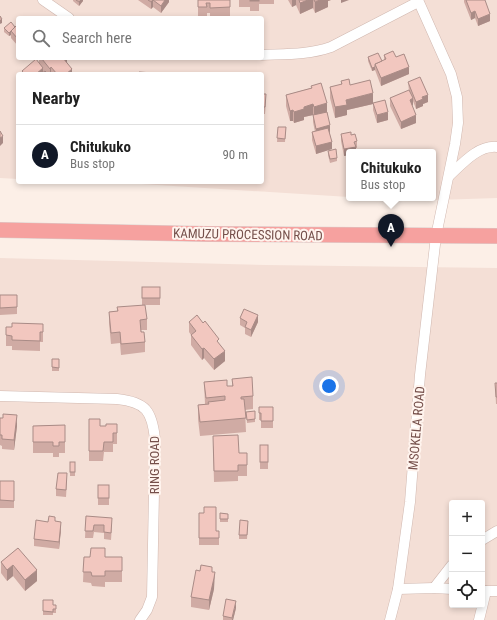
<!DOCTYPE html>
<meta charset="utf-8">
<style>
body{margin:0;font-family:"Roboto Condensed",sans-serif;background:#f2f2f2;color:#222}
.controls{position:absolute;right:12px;bottom:12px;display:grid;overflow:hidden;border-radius:4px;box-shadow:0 2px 6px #0003}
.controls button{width:36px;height:36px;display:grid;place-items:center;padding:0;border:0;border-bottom:1px solid #e0e0e0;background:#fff;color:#222;font:20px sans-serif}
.you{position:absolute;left:329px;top:386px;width:14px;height:14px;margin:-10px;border:3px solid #fff;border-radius:50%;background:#1a73e8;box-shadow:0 0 0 6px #1a73e833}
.badge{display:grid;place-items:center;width:26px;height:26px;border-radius:50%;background:#111827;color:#fff;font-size:13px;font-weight:700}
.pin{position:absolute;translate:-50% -33px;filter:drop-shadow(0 1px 2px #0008)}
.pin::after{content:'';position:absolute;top:21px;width:14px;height:12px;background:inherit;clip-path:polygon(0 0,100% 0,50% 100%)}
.popup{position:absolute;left:346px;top:149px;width:90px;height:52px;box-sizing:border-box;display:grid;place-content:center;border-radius:4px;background:#fff;filter:drop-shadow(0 1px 3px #0005);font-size:13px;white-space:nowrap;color:#767676}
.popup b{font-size:15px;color:#222}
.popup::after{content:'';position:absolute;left:50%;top:100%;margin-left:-8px;border:8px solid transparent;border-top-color:#fff}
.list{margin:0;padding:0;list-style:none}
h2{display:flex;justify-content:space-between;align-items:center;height:52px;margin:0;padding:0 16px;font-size:17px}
h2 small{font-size:13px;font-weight:400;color:#767676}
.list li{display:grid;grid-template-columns:26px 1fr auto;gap:12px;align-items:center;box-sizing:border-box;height:60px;padding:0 16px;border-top:1px solid #e0e0e0}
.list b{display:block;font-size:15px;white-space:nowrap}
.list p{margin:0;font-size:13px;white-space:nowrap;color:#767676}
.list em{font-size:13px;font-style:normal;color:#767676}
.icon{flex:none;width:22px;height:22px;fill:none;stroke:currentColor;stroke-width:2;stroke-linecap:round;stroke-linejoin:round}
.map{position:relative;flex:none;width:497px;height:620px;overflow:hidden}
.search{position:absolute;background:#fff;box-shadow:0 2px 6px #0003;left:16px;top:16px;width:248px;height:44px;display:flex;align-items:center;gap:10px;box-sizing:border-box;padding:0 14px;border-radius:4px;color:#767676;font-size:15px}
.panel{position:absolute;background:#fff;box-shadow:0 2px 6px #0003;left:16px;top:72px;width:248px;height:112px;border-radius:4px}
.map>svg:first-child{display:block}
</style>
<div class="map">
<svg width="497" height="620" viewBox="0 0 497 620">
<rect width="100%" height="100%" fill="#fcefe7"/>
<!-- residential -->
<g fill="#f4dfd6" fill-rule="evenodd">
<path d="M 0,0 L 497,0 L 497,198 L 406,201 L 366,198 L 433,198 L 433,152 L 349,152 L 349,197 L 110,182 L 262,182 L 262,74 L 18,74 L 18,179 L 0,178 ZM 18,18 L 262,18 L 262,58 L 18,58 Z"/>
<path d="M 0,258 L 266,265 L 497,268 L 497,620 L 0,620 ZM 452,503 L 482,503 L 482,605 L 452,605 Z"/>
</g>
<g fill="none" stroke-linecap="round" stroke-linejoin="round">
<!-- minor casing -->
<g stroke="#d0b7af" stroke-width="11">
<g id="minor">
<path d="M 43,0 L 69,18"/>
<path d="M 262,55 C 286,54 308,55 331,47 L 418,2"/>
<path d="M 449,176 C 462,164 478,145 497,147"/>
<path d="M 0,396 L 117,399 C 146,402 152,411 155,439 L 152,597 L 147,610 L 140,620"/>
<path d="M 482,540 L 497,531"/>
<path d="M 434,588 L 452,565"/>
<path d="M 398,589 L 434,588 L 452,589"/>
<path d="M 482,591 L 497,591"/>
<path d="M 390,620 L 398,589 L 410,502 L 420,375 L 436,236 L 455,144 L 458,123 L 457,97 L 451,74 L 418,0"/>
<path d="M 479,620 L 486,591"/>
</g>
</g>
<!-- highway casing -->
<g stroke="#d9cecd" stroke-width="16">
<path id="highway" d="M 0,230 L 208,234 L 497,236"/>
</g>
<!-- minor -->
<use href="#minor" stroke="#fff" stroke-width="10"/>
<!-- highway -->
<use href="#highway" stroke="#f6a19f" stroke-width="15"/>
</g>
<!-- wall -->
<g fill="#d0aba4">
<path d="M 73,0 L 83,0 L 83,1 L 79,6 L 73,1 Z"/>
<path d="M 138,0 L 169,0 L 169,2 L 161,13 L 153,7 L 151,9 Z"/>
<path d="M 198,0 L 230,0 L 230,18 L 210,18 L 210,13 L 207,13 L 207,17 L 198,17 Z"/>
<path d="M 239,0 L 274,0 L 274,4 L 259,4 L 259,11 L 250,11 L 250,7 L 239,7 Z"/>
<path d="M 288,0 L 331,0 L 328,1 L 328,7 L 315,13 L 313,8 L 300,14 L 296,5 L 292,7 Z"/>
<path d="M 464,0 L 476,0 L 490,21 L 478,26 L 475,18 L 471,20 L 464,2 Z"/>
<path d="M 18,24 L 18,46 L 11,38 L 11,35 L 9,36 L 4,32 L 4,28 L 15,27 Z"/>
<path d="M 384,55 L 396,57 L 409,74 L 381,86 L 375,70 L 372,71 L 368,61 L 368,57 L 382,61 L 384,60 Z"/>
<path d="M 39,58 L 67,58 L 67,64 L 72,74 L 22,74 L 22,71 L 39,63 Z"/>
<path d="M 341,81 L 350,85 L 373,104 L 347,110 L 347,115 L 335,118 L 330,98 L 330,87 L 341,85 Z"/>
<path d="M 408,82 L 428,102 L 423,104 L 423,106 L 416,109 L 413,101 L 413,105 L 412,106 L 416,123 L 401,129 L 390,106 L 390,98 L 409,91 Z"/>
<path d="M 311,86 L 327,112 L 332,149 L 316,154 L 312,140 L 312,132 L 315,132 L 313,122 L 313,115 L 304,117 L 304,120 L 294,123 L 293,121 L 290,121 L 286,106 L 286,95 L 311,88 Z"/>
<path d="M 262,94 L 266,101 L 265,114 L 262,114 Z"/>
<path d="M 373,103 L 388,120 L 377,123 L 373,110 Z"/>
<path d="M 278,127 L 286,127 L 285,142 L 277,142 Z"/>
<path d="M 341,134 L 351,135 L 357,141 L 357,148 L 356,148 L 356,152 L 344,156 L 341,141 Z"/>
<path d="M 328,151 L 337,158 L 337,161 L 330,163 L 328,155 Z"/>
<rect x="142" y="287" width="18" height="18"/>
<path d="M 0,295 L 17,295 L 17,314 L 0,315 Z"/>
<path d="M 117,307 L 147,319 L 147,330 L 141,330 L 145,342 L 145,352 L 121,355 L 120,343 L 111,344 L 109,323 L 109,312 L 117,311 Z"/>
<path d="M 240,318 L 258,322 L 251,337 L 245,334 L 245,328 L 240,325 Z"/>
<path d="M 189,322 L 219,344 L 225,361 L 214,370 L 204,358 L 202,360 L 191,345 L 191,335 L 189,332 Z"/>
<path d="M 43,324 L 43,342 L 40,342 L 40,351 L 12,350 L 12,346 L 6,346 L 6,327 L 12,327 Z"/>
<rect x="52" y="359" width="7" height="12"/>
<path d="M 232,379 L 253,396 L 253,409 L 245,410 L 246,432 L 200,436 L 198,419 L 198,405 L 205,404 L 204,382 L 227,386 L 232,386 Z"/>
<path d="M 495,383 L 497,383 L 497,404 L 496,404 Z"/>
<path d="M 259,407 L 273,407 L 273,428 L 261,428 L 261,420 L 259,420 Z"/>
<path d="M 246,412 L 255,419 L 255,422 L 247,423 Z"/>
<path d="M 0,418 L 17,426 L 14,450 L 2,449 L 2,446 L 0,445 Z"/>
<path d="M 89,419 L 100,426 L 106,426 L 117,424 L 117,444 L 113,444 L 113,452 L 104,452 L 103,461 L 89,461 Z"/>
<path d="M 65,425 L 65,453 L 59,453 L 59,457 L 53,457 L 53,453 L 33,453 L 33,426 Z"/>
<rect x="260" y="445" width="8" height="24"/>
<path d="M 213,446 L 239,453 L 247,453 L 247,476 L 238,476 L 238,481 L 214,482 Z"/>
<rect x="70" y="462" width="5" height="14"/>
<path d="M 67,480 L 66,497 L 56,496 L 56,489 Z"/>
<rect x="0" y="481" width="14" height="27"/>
<rect x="98" y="485" width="11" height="20"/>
<path d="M 199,513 L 216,531 L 219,531 L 219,545 L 199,545 Z"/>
<path d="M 220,513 L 228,514 L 228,522 L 220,522 Z"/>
<path d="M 86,516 L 112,525 L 111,540 L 104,539 L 104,533 L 94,532 L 93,538 L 85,538 Z"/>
<path d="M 55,521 L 61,529 L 59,549 L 34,546 L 34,539 L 48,522 Z"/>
<path d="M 248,524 L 247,539 L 239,539 L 239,535 Z"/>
<path d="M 18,548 L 37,581 L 25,591 L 13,576 L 7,581 L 1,573 L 1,562 Z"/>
<path d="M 84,557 L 122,557 L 122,582 L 105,582 L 105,587 L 92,586 L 91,583 L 83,582 Z"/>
<path d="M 200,571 L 212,572 L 214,589 L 209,610 L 191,607 L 191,597 Z"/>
<path d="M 43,600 L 53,605 L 56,605 L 56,613 L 53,613 L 53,615 L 43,615 Z"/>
<path d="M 236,608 L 233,620 L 223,620 L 223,616 Z"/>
</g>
<!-- shaded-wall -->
<g fill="#a98b86">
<path d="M 81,0 L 83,0 L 83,1 L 79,6 L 79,2 Z"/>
<path d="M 153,0 L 153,7 L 151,9 L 151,2 Z"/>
<path d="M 165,0 L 169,0 L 169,2 L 161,13 L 161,6 Z"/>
<path d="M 292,0 L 296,0 L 296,5 L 292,7 Z"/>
<path d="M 308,0 L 313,0 L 313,8 L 300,14 L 300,3 Z"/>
<path d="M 320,0 L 331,0 L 328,1 L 328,7 L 315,13 L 315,2 Z"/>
<path d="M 341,0 L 349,0 L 341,3 Z"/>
<path d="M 475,11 L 475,18 L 471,20 L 471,13 Z"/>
<path d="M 490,14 L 490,21 L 478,26 L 478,19 Z"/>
<path d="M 2,19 L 2,23 L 0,24 L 0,21 Z"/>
<path d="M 11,31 L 11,35 L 9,36 L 9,33 Z"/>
<path d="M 63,58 L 67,58 L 67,65 Z"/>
<path d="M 51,67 L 51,74 L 50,74 L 50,69 Z"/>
<path d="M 375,67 L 375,70 L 372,71 L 372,68 Z"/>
<path d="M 409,67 L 409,74 L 381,86 L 381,78 Z"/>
<path d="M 43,68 L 43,74 L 36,74 Z"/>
<path d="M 72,69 L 72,74 L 66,74 Z"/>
<path d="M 373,93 L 373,104 L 347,110 L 347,115 L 335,118 L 335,107 L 346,100 Z"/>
<path d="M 428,95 L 428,102 L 423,104 L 423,106 L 416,109 L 416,102 L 422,97 Z"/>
<path d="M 413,98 L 413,105 L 410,107 L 410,100 Z"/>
<path d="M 327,103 L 327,114 L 314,117 L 314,107 Z"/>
<path d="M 313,104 L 313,115 L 304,117 L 304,120 L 294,123 L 294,112 L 304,107 Z"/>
<path d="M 293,110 L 293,121 L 290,121 L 290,111 Z"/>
<path d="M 388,112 L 388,120 L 377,123 L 377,115 Z"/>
<path d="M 416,115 L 416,123 L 401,129 L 401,122 Z"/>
<path d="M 330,125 L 330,133 L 316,136 L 316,129 Z"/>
<path d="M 3,136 L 3,143 L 0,146 L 0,138 Z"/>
<path d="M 332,142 L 332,149 L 316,154 L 316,146 Z"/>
<path d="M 356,147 L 356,152 L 349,152 L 349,155 L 344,156 L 344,149 Z"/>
<path d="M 258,315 L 258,322 L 251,337 L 251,330 Z"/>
<path d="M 204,348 L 204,358 L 202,360 L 202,349 Z"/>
<path d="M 225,351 L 225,361 L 214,370 L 214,359 Z"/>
<path d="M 17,415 L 17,426 L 14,450 L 14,440 Z"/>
<path d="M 61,522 L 61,529 L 59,549 L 59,542 Z"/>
<path d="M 13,565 L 13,576 L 7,581 L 7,570 Z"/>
<path d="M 37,570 L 37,581 L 25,591 L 25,580 Z"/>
<path d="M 215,572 L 214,589 L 209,610 L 209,600 Z"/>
<path d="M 236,601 L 236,608 L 233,620 L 232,620 Z"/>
</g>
<!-- building -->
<g fill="#f2c7bf" stroke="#a98b86">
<path d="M 76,0 L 81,0 L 79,2 Z"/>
<path d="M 148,0 L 165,0 L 161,6 L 153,0 L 151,2 Z"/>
<path d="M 198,0 L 230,0 L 230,7 L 210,8 L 210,3 L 206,3 L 207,7 L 198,7 Z"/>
<rect x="250" y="0" width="9" height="1"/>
<path d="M 299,0 L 308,0 L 300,3 Z"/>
<path d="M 314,0 L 320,0 L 315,2 Z"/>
<path d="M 466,0 L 485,0 L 490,14 L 478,19 L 475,11 L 471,13 Z"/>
<path d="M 0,16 L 2,19 L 0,21 Z"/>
<path d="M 11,22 L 15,27 L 9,33 L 4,28 Z"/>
<path d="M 18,24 L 18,39 L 11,31 Z"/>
<path d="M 393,51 L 396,57 L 404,54 L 409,67 L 381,78 L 375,64 L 386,59 L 384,55 Z"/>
<path d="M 378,53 L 382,61 L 375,64 L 375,67 L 372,68 L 368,57 Z"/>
<path d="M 43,58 L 63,58 L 72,69 L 66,74 L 57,74 L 51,67 L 50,69 L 42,59 Z"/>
<path d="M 36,59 L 43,68 L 36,74 L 25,74 L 22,71 Z"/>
<path d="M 45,71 L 48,74 L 41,74 Z"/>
<path d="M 139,72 L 153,73 L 153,74 L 139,74 Z"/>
<path d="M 420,77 L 428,95 L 422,97 L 423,99 L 416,102 L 408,82 Z"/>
<path d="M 349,79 L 350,85 L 370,80 L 373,93 L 346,100 L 347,105 L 335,107 L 330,87 L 342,84 L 341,81 Z"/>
<path d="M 321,83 L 327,103 L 314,107 L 313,104 L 304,107 L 304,109 L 294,112 L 293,110 L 290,111 L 286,95 L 312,88 L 311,86 Z"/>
<path d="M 409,90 L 413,98 L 410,100 L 416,115 L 401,122 L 390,98 Z"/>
<path d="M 262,94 L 266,94 L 265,107 L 262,107 Z"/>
<path d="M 385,100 L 388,112 L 377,115 L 373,103 Z"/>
<path d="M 327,112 L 330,125 L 316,129 L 313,115 Z"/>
<path d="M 278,127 L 286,127 L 285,139 L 277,138 Z"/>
<path d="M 328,128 L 332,142 L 316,146 L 312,132 Z"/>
<path d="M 0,131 L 3,136 L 0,138 Z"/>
<path d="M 351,132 L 351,135 L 355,134 L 357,141 L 354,142 L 356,147 L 344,149 L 341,134 Z"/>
<path d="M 336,149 L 337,158 L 330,159 L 328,151 Z"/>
<rect x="142" y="287" width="18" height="11"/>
<path d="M 0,295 L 17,295 L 17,307 L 0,308 Z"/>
<path d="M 145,305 L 147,319 L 140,320 L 141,332 L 144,332 L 145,342 L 121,344 L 120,332 L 111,333 L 109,312 L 118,311 L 117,307 Z"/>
<path d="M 244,309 L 258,315 L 251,330 L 245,327 L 247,322 L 240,318 Z"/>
<path d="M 197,315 L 203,323 L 205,321 L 219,339 L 217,341 L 225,351 L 214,359 L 204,348 L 202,349 L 191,335 L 196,331 L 189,322 Z"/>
<path d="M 12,323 L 43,324 L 43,332 L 40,332 L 40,341 L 12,340 L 12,336 L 6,335 L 6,327 L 12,327 Z"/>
<path d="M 52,359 L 59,359 L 59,368 L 52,367 Z"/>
<path d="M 252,377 L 253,396 L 241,397 L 241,399 L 244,399 L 246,418 L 200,422 L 198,405 L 209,404 L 208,402 L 225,400 L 225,396 L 206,398 L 204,382 L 227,380 L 227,386 L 233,386 L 232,379 Z"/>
<path d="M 495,383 L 497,383 L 497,397 L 496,397 Z"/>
<path d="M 259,407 L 273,407 L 273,421 L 261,421 L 261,413 L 259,413 Z"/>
<path d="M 255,411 L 255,419 L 247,420 L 246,412 Z"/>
<path d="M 3,414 L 17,415 L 14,440 L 2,439 L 2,435 L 0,435 L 0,418 L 3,418 Z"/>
<path d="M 89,419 L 100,419 L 100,426 L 106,426 L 106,424 L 117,424 L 117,433 L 113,433 L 113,442 L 104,442 L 103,451 L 89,451 Z"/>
<path d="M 65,425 L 65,442 L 59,442 L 59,446 L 53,446 L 53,442 L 33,442 L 33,426 Z"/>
<path d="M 238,435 L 239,453 L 247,453 L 247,465 L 238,465 L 238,471 L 214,471 L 213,436 Z"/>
<rect x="260" y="445" width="8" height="17"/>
<rect x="70" y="462" width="5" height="10"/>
<path d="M 58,473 L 67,473 L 66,490 L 56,489 Z"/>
<path d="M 0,481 L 14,481 L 14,501 L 0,500 Z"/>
<rect x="98" y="485" width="11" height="13"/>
<path d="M 204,507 L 216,507 L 216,531 L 219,531 L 219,538 L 199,538 L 199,513 L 204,513 Z"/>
<path d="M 220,513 L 228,514 L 228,519 L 220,519 Z"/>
<path d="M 49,516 L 55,517 L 55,521 L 61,522 L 59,542 L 34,539 L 36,520 L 48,522 Z"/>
<path d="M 86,516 L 112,518 L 111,533 L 104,532 L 104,525 L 94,525 L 93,531 L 85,531 Z"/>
<path d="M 240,520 L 248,521 L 247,535 L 239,535 Z"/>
<path d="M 18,548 L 37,570 L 25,580 L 13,565 L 7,570 L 1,562 Z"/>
<path d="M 91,548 L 105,548 L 105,557 L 122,557 L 122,571 L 105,571 L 105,576 L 92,576 L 91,572 L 83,572 L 84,557 L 90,557 Z"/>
<path d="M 201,565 L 212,567 L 212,572 L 215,572 L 214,578 L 209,600 L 191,597 L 196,570 L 200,571 Z"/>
<path d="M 226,599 L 236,601 L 232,618 L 223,616 Z"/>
<path d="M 43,600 L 53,600 L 53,605 L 56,605 L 56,609 L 53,609 L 53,612 L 43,611 Z"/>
</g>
<g text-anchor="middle" stroke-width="4" stroke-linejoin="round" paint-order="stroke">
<!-- street labels -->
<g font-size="13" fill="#76504b" stroke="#fff4ee">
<text transform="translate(248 234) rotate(1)" y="5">KAMUZU PROCESSION ROAD</text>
<text transform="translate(416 428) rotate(-85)" y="5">MSOKELA ROAD</text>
<text transform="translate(154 465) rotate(-90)" y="5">RING ROAD</text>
</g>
</g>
</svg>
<div class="controls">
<button>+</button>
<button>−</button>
<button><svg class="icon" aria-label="locate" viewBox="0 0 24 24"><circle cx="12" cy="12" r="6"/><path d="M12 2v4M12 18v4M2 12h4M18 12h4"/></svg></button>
</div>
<div class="you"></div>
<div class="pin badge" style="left:391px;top:247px">A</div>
<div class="popup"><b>Chitukuko</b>Bus stop</div>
<div class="search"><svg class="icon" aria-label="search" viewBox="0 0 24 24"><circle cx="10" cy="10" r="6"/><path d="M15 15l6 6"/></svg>Search here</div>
<section class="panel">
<h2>Nearby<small></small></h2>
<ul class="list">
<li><span class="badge">A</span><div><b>Chitukuko</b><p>Bus stop</p></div><em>90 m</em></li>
</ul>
</section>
</div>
